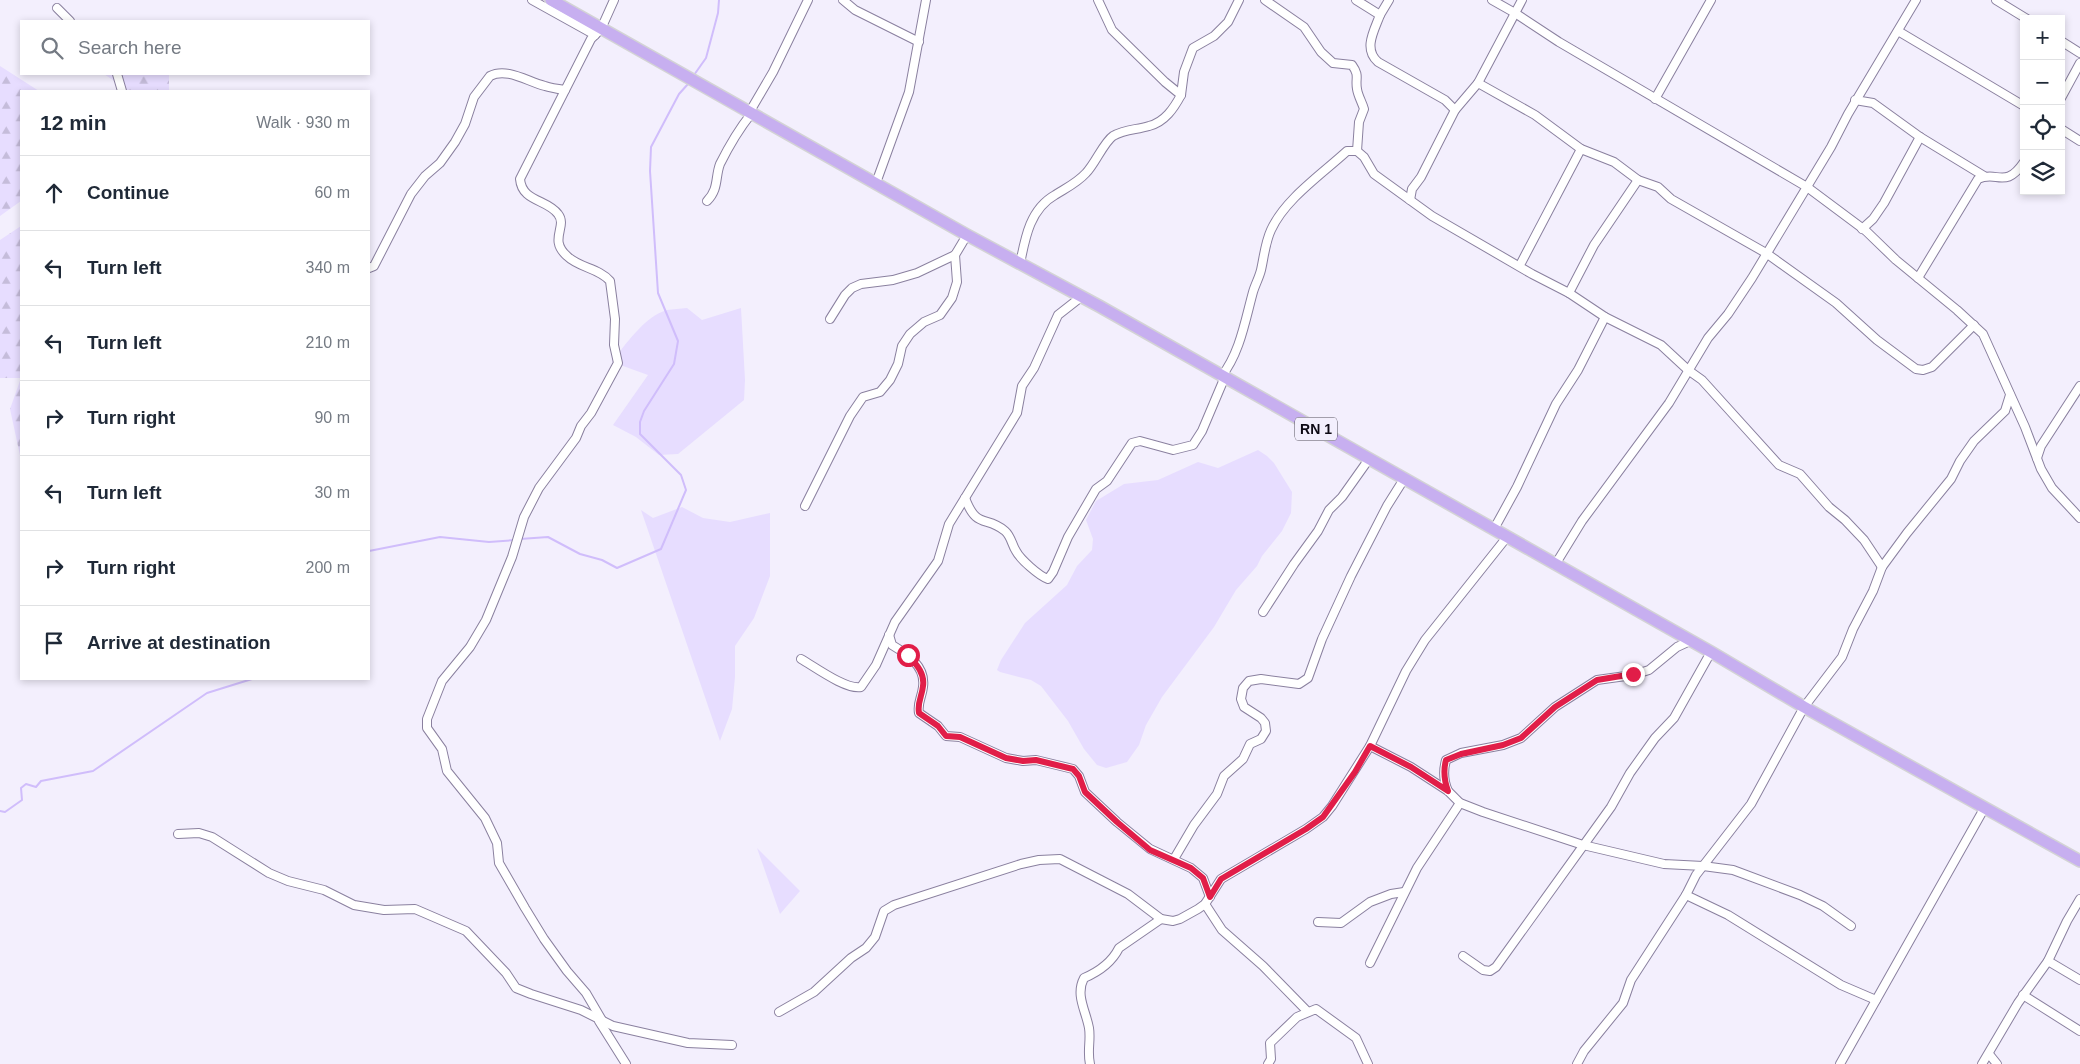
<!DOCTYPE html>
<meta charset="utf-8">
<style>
body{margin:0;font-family:Helvetica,sans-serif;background:#f6f6f7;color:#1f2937}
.controls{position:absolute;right:15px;top:15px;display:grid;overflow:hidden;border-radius:0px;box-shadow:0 2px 8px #0003}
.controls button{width:45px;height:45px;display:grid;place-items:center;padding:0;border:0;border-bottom:1px solid #e0e1e3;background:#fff;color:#1f2937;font:25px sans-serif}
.stop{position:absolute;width:15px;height:15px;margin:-11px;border:4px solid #e11d48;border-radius:50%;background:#fff}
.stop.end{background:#e11d48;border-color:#fff;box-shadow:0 1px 5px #0008}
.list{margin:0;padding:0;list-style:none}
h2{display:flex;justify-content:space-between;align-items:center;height:65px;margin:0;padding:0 20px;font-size:21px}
h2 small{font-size:16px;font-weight:400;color:#747a83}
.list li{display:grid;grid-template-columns:32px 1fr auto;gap:15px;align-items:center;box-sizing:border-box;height:75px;padding:0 20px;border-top:1px solid #e0e1e3}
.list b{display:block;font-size:19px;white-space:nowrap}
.list em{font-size:16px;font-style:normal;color:#747a83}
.icon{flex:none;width:28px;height:28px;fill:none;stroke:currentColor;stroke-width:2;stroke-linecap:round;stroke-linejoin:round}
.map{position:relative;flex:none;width:2080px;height:1064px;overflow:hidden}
.search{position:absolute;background:#fff;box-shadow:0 2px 8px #0003;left:20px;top:20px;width:350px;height:55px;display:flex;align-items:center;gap:12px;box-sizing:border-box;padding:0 18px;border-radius:0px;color:#747a83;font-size:19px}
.panel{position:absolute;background:#fff;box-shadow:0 2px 8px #0003;left:20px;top:90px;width:350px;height:590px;border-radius:0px}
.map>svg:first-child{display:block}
</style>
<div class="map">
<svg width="2080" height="1064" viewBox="0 0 2080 1064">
<defs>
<pattern id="forest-firs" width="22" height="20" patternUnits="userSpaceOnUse" patternTransform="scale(1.25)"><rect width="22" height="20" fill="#e7ddff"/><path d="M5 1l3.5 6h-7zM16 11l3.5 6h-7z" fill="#c5bcda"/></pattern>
</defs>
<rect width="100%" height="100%" fill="#f3effd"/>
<!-- green -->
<g fill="#e7ddff">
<path d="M 687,308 L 702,320 L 741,308 L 745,380 L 744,400 L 678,454 L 659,455 L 636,437 L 613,425 L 648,375 L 612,362 C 625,345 645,316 667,310 C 673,309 680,309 687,308 Z"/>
<path d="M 1258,450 L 1267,456 L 1274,463 L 1292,492 L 1291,513 L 1282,531 L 1262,556 L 1257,566 L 1236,590 L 1214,627 L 1162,697 L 1146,725 L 1139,745 L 1127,762 L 1106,768 L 1097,765 L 1084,749 L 1068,721 L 1041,686 L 1031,680 L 1000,672 L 997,670 L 1001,660 L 1025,623 L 1067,585 L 1077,566 L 1092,550 L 1093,539 L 1086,520 L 1096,501 L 1124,484 L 1158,480 L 1198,462 L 1218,468 Z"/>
<path d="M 682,507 L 703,518 L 730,522 L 770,513 L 770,576 L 754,618 L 735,646 L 735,677 L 732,709 L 720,741 L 641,510 L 653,518 Z"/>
<path d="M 757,848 L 800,891 L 780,914 Z"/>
</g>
<!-- forest -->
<g fill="url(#forest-firs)">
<path d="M 0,66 L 39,91 L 21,91 L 21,201 L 0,216 Z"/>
<path d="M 104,74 L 169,74 L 169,91 L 124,91 L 123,87 Z"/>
<path d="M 21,226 L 21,460 L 10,409 L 21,378 L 0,378 L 0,240 Z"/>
</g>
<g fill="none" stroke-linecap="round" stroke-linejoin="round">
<!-- stream -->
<g stroke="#d0bdfb" stroke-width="2">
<path d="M 694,75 L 706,58 L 718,13 L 719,0"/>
<path d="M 520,539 L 548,537 L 580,554 L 602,560 L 617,568 L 661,549 L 686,490 L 681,475 L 640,434 L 640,422 L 644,411 L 674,364 L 678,341 L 658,293 L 650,171 L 651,147 L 679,94 L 688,84"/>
<path d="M 369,551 L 440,537 L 489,542 L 515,540"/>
<path d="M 0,811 L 5,812 L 22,800 L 21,788 L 26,784 L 36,787 L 41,781 L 93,771 L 207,693 L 252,679"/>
</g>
<!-- street casing -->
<g stroke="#8a809f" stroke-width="10">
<g id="street">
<path d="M 532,0 L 595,35"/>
<path d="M 843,0 L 855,10 L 919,42"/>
<path d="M 1265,0 L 1304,27 L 1321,52 L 1333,63 L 1352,65 C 1360,76 1355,78 1357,89 C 1358,96 1362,102 1364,109 L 1359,122 L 1357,151"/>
<path d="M 1356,0 L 1380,15 C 1374,31 1363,49 1378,62 L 1445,100 L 1455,110 L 1421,177 L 1412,189 L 1410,200"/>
<path d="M 1492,0 L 1515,13 L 1559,42 L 1807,187 L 1866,231 L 1896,260 L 1957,310 L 1983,334 L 2025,427 L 2041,469 L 2052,488 L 2080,518"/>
<path d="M 1996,0 L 2027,19"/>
<path d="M 57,8 L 70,21"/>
<path d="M 1380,15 L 1389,0"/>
<path d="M 1898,31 L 2024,106"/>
<path d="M 2061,41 L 2080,53"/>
<path d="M 117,74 L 122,91"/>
<path d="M 1478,83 L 1535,115 L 1581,149 L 1614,162 L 1638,180 L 1658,187 L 1671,199 L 1766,253 L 1836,303 L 1877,340 L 1916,369 L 1923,370 L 1932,367 L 1974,325"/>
<path d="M 1181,95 L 1184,72 L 1193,48 L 1214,36 L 1228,22 L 1239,0"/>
<path d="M 2061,98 L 2080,63"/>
<path d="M 1655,99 L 1711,0"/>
<path d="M 1855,100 L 1873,103 L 1920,137 L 1984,176"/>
<path d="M 1455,110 L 1478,83 L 1522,0"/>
<path d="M 749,113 L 773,72 L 808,0"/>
<path d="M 2061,129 L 2080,141"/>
<path d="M 876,183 L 909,92 L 926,0"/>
<path d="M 707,201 C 719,189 715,177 720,164 C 729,146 739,129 751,114"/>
<path d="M 1862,229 L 1873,219 L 1884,203 L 1920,137"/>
<path d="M 1020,264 C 1025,238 1030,209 1055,195 C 1066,188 1077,183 1086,173 C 1095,164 1104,142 1113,136 C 1125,129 1136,130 1149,126 C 1165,122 1174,108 1181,95 L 1165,82 L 1112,30 L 1098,0"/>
<path d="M 1520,265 L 1581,149"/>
<path d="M 369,268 L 374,266 L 411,194 L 425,176 L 440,163 L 455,142 L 465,124 L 474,97 L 490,76 C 507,67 528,82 545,86 C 551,88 558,89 565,90"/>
<path d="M 1918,278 L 1978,179 C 1997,170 2005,190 2024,162"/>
<path d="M 1569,293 L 1594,245 L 1638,180"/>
<path d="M 830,319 L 845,295 L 852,288 L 861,284 L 893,280 L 917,273 L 955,255 L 967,235"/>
<path d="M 1221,377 C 1240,353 1245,321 1253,292 C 1255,285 1259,278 1261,270 C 1264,257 1265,243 1271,230 C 1285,199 1322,174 1347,151 L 1357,151 L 1364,157 L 1374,174 L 1432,216 L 1532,274 L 1569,293 L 1605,317 L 1661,345 L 1688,370 L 1702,380 L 1779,465 L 1800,474 L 1829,507 L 1845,520 L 1864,540 L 1882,567"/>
<path d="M 2037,458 L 2041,446 L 2080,386"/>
<path d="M 965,498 C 977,530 986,515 1005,531 C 1011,536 1012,545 1016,551 C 1020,559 1039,576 1048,579 L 1053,572 L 1068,537 L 1096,489 L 1107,481 L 1132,443 L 1140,441 L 1173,450 L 1193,445 L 1202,431 L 1224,379"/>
<path d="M 805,506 L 850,416 L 863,397 L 880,392 L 890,380 L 898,364 L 902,346 L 910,334 L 924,322 L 940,315 L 952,298 L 957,282 L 955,255"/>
<path d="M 1494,529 L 1517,487 L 1556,404 L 1578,370 L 1605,317"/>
<path d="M 1555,565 L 1582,521 L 1669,403 L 1708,338 L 1728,314 L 1752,278 L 1831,147 L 1848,114 L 1916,0"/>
<path d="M 1263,612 L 1294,564 L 1318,531 L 1329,510 L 1342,497 L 1369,459"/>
<path d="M 889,635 L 892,645 C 907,654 926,666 923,687 C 922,697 917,703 919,713 L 938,726 L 946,736 L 960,737 L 1006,758 L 1023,761 L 1036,760 L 1073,769 L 1079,776 L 1085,792 L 1117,822 L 1150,849 L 1191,868 L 1203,878 L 1210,897"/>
<path d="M 801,659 C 815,667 846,690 861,687 L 876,665 L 895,622 L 938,561 L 949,524 L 1017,413 L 1022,386 L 1034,368 L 1058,315 L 1081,297"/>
<path d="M 1370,746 L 1411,767 L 1448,791 L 1460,803 L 1483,812 L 1583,845 L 1664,864 L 1703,866 L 1733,870 L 1800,895 L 1823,906 L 1851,926"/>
<path d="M 1448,791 C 1443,780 1443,771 1446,760 L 1461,753 L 1503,745 L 1521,738 L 1555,707 L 1597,680 L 1633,675 L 1649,670 L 1677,647 L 1690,641"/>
<path d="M 178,834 L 199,833 L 212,837 L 269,873 L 288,881 L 324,890 L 354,905 L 384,910 L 415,909 L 466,931 L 506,973 L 516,988 L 531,994 L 581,1010 L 613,1026 L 688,1043 L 732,1045"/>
<path d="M 1174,859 L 1194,825 L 1217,794 L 1224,776 L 1243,759 L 1250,744 L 1261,739 L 1266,731 L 1265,723 L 1261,718 L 1244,707 L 1241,699 L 1243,688 L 1249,681 L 1261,679 L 1299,684 L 1308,678 L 1322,639 L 1351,576 L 1387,506 L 1404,479"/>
<path d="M 1686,895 L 1728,915 L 1841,985 L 1876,1000"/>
<path d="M 1205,904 L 1222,930 L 1263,966 L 1307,1011"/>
<path d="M 1318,922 L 1341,923 L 1370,902 L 1391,894 L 1404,892"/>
<path d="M 1463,956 L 1483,970 L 1490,971 L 1496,967 L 1611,807 L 1630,773 L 1655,738 L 1674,718 L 1711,652"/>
<path d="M 2048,961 L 2080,980"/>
<path d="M 1370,963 L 1417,868 L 1460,803"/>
<path d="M 2023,995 L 2080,1031"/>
<path d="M 779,1012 L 814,992 L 851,958 L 866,948 L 875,937 L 884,911 L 894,905 L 1021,864 L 1039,860 L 1060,859 L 1128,894 L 1161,919 L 1173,921 L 1180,919 L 1198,909 L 1205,904 L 1221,879 L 1306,829 L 1323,817 L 1332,806 L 1370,746 L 1406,671 L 1425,640 L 1507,537"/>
<path d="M 599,1021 L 626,1064"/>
<path d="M 603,1022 L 586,993 L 567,971 L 544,939 L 525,908 L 499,863 L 497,843 L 485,818 L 447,771 L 442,749 L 427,728 L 427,719 L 442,681 L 470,647 L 486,620 L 512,557 L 524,517 L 539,488 L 576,438 L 581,426 L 591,413 L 618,363 L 614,345 L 615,319 L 610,281 C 599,268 579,268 567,256 C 548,239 568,227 558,214 C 547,199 522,202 520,179 L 591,39 L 601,29 L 614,0"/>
<path d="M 1989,1054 L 1997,1064"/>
<path d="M 1090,1064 C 1087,1051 1091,1040 1089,1028 C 1086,1011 1075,995 1084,978 C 1098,972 1112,962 1119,948 L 1161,919"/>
<path d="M 1268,1064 L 1271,1059 L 1270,1043 L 1297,1017 L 1316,1009 L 1356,1038 L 1368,1064"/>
<path d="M 1577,1064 L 1584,1051 L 1623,1003 L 1631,980 L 1686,895 L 1696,875 L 1751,804 L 1804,707 L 1842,657 L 1853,629 L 1873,591 L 1882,567 L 1907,533 L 1951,479 L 1960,461 L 1974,441 L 2005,411 L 2010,395"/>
<path d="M 1840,1064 L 1985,807"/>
<path d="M 1982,1064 L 2018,1003 L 2048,961 L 2067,921 L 2080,899"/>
</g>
</g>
<!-- primary casing -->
<g stroke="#d3d3d5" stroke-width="14">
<path id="primary" d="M 551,0 L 967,235 L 1099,306 L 1711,652 L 1804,707 L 2080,861"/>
</g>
<!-- street -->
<use href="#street" stroke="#fff" stroke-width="8"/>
<!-- primary -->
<use href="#primary" stroke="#c7aff0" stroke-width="11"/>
</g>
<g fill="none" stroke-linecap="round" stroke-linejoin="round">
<!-- route -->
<path stroke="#e11d48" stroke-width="6" d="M 908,655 C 916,664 925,673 923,686 C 922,697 917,702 919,713 L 938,726 L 946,736 L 960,737 L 1006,758 L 1023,761 L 1036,760 L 1073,769 L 1079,776 L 1085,792 L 1117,822 L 1150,850 L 1191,868 L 1203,878 L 1210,897 L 1221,879 L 1306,829 L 1323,817 L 1355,772 L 1370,746 L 1411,767 L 1448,791 C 1444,780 1443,771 1446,760 L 1461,754 L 1503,745 L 1521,738 L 1555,707 L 1597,680 L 1633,674"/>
</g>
<g text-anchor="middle" stroke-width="4.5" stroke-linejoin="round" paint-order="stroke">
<!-- shield labels -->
<rect fill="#f3effd" stroke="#524e5a" stroke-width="1" x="1295" y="417.5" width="42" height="23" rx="4"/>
<g font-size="14" font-weight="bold" fill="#0d0914">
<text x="1316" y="434">RN 1</text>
</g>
</g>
</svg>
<div class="controls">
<button>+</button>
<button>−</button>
<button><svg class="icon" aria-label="locate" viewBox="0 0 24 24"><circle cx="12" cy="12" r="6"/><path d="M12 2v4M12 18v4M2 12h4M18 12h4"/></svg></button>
<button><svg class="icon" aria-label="layers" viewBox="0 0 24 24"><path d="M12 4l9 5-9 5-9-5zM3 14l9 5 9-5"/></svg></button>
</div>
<div class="stop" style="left:908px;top:655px"></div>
<div class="stop end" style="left:1633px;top:674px"></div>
<div class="search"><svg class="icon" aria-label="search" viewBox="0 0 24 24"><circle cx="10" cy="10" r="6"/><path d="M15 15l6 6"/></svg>Search here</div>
<section class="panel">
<h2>12 min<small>Walk · 930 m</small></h2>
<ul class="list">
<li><svg class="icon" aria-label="ahead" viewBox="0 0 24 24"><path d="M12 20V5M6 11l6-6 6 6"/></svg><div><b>Continue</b></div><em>60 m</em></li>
<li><svg class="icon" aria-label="left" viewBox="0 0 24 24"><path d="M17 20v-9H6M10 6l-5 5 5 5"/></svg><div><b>Turn left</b></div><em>340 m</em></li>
<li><svg class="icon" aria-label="left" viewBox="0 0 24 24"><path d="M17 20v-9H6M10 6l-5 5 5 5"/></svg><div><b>Turn left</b></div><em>210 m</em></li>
<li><svg class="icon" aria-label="right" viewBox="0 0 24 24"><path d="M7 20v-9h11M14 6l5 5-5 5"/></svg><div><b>Turn right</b></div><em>90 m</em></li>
<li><svg class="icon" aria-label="left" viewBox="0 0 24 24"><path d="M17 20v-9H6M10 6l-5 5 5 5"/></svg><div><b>Turn left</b></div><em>30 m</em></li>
<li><svg class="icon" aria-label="right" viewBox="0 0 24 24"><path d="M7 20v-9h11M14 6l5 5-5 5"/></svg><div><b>Turn right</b></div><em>200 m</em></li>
<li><svg class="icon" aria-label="arrive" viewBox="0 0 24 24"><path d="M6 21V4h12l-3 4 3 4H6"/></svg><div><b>Arrive at destination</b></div></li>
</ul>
</section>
</div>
